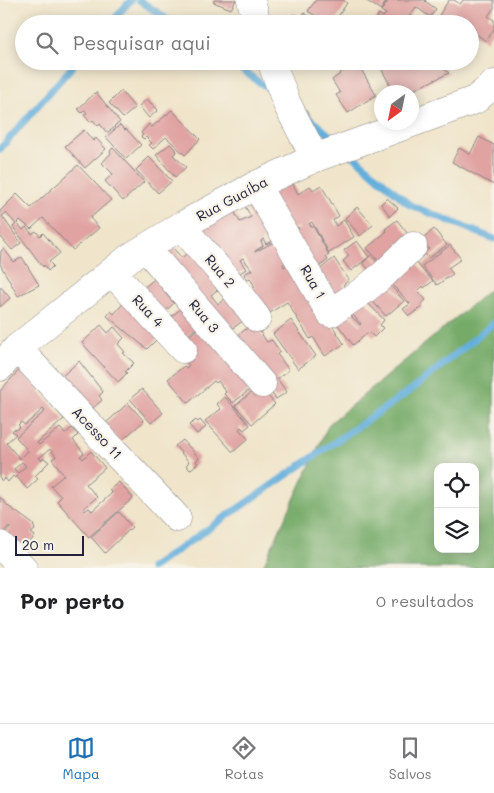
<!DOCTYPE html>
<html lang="pt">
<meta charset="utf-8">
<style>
body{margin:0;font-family:Mali,sans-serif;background:#f2f2f2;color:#202124}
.controls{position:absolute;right:15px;bottom:15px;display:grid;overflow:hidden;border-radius:10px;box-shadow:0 2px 12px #0003}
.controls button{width:45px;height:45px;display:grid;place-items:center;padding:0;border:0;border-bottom:1px solid #e0e0e0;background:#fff;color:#202124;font:25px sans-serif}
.compass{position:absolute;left:374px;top:85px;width:45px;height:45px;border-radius:50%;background:#fff;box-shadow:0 2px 12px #0003;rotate:213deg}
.scale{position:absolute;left:15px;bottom:12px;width:69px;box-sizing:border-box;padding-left:5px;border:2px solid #22223b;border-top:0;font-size:14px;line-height:18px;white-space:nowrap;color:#22223b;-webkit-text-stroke:4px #f7f3e8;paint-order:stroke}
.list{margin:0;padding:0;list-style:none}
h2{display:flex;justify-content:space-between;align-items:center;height:65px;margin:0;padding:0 20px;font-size:21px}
h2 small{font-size:16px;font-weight:400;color:#757577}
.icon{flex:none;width:28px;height:28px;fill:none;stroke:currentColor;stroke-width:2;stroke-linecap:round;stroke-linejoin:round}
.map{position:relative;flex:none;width:494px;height:568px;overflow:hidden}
.search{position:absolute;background:#fff;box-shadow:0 2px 12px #0003;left:15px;right:15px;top:15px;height:55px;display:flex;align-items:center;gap:12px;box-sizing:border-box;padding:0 18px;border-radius:28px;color:#757577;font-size:19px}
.sheet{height:155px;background:#fff}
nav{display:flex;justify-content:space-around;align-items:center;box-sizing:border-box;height:70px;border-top:1px solid #e0e0e0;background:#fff;font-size:14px;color:#757577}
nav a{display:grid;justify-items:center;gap:2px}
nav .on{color:#1f6fb2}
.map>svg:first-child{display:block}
</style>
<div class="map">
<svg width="494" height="568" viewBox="0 0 494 568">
<rect width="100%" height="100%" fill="#f7f3e8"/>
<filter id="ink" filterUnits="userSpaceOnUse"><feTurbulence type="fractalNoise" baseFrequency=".02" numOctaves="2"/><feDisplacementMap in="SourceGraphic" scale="10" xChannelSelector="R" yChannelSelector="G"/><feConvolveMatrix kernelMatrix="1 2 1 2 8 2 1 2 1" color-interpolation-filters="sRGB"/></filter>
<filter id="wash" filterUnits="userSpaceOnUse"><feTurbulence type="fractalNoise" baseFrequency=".0096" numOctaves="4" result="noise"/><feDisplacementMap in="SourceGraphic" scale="20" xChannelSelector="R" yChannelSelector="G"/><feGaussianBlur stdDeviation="1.12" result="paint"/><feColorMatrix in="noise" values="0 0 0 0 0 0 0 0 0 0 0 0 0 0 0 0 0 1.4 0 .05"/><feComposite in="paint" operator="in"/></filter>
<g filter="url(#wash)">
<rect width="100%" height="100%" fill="#f0e5cb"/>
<!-- forest -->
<path fill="#74aa68" stroke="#4b6652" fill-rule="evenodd" d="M 494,286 L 494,568 L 262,568 L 329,424 ZM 438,467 L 475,467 L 475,549 L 438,549 Z"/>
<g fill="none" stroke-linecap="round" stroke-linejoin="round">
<!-- stream -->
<g stroke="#63afdc" stroke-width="7">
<path d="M 139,0 L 174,24"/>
<path d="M 110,24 L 131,0"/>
<path d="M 229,61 L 272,91"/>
<path d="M 303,113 L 339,143"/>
<path d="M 0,149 L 77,61"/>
<path d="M 349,152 L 410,205 L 494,239"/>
<path d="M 151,568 L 414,388 L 494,323"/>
</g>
</g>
<g id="blocks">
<!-- building -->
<g fill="#e0a3a2" fill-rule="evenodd">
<path d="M 214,0 L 236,0 L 231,9 L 213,2 Z"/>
<path d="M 316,0 L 343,0 L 347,3 L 333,24 L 327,24 L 308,11 Z"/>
<path d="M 365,0 L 387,0 L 381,10 Z"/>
<path d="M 389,0 L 426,0 L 425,1 L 436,9 L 430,17 L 416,7 L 404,24 L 373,24 L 379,14 L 383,17 L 386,14 L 381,11 Z"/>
<path d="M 449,0 L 454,0 L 460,4 L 463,0 L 494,0 L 494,8 L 488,16 L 494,20 L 494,29 L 486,41 L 476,34 L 472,41 L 470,40 L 470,24 L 439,24 L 435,21 Z"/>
<path d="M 304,13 L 320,24 L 287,24 L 294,14 L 300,18 Z"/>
<path d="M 349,61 L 368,61 L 362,71 L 376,95 L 348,113 L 336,95 L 340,93 L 332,80 L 340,74 Z"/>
<path d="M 377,61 L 450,61 L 444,69 L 449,73 L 409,92 L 394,92 Z"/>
<path d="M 121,91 L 135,108 L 123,118 L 109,103 Z"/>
<path d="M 96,92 L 120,122 L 114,126 L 115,127 L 107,133 L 100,124 L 98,126 L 93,120 L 90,122 L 84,115 L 87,113 L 85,110 L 82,113 L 78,109 Z"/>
<path d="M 147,99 L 158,110 L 149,118 L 139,106 Z"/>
<path d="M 172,110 L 200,139 L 185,155 L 166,137 L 153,149 L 149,145 L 152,143 L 146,137 L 144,139 L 141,137 L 143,135 L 141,133 L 149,124 L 152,127 Z"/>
<path d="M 120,125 L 125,130 L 126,129 L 141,145 L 126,159 L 106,137 Z"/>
<path d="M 84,130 L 93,141 L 96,138 L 106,149 L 85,168 L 65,146 Z"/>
<path d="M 479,137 L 494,145 L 494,185 L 452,162 L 459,148 L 470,154 Z"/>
<path d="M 170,144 L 177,151 L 173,155 L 186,167 L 175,177 L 156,155 Z"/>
<path d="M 113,148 L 144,182 L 123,201 L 105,181 L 113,174 L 102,163 L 111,153 L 110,151 Z"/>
<path d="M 149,157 L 172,181 L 158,193 L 136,170 Z"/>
<path d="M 78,165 L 111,200 L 90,218 L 99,228 L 73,250 L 43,218 L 31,229 L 20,220 L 17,223 L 23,230 L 26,227 L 32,234 L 36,231 L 40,236 L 43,233 L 60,253 L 49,262 L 53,266 L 48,271 L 44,265 L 43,267 L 13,227 L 16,224 L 6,213 L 2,216 L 21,243 L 12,250 L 1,237 L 0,238 L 0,211 L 17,194 L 31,208 Z"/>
<path d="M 293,184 L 298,194 L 310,186 L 313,190 L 321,185 L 339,216 L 333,220 L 336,226 L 344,220 L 354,237 L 329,253 L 312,222 L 309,224 L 312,227 L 313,226 L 329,255 L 326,257 L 328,260 L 315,270 L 293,232 L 299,229 L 298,227 L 288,232 L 267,194 Z"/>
<path d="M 258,198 L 279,238 L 266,244 L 263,239 L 261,241 L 263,246 L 255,251 L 255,252 L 278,240 L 289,261 L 283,264 L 284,267 L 292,262 L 329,327 L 332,325 L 344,344 L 325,356 L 313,337 L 310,339 L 287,302 L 262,318 L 245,293 L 255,287 L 250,278 L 247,280 L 244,274 L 252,270 L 243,258 L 240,260 L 246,269 L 230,280 L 193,233 L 234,211 L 240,222 L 251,217 L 245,206 Z"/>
<path d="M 387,198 L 398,208 L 390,216 L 381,204 Z"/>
<path d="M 357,207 L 373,225 L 360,236 L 345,218 Z"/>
<path d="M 397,220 L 411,238 L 384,267 L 367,248 L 387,231 L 385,229 Z"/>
<path d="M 434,229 L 447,245 L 429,258 L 424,253 L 429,249 L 422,240 Z"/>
<path d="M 357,241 L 369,257 L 351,271 L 343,261 L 349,256 L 344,250 Z"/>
<path d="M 450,245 L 461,259 L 448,268 L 453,274 L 437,285 L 422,266 Z"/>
<path d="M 172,247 L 182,258 L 190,250 L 221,287 L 211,295 L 218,304 L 231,295 L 247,318 L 222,336 L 158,260 Z"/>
<path d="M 4,249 L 14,262 L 22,257 L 39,285 L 18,296 L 0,264 L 1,251 Z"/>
<path d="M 371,255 L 385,270 L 376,278 L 363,263 Z"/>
<path d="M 409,255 L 433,281 L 424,288 L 423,286 L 418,291 L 426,300 L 421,304 L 422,307 L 409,316 L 403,309 L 410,304 L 385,277 Z"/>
<path d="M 334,258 L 349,280 L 343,285 L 347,290 L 335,300 L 311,277 Z"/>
<path d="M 162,273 L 172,285 L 164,292 L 174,303 L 159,318 L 137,293 Z"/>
<path d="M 384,278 L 404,301 L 386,316 L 366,294 Z"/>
<path d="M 0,286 L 10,298 L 0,307 Z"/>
<path d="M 128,298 L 162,334 L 147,349 L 107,316 L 111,311 L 114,314 Z"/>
<path d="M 365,300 L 384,320 L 380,325 L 383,328 L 374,337 L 369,332 L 353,345 L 335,321 L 347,312 L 360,325 L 361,324 L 352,314 Z"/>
<path d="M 184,306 L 200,325 L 182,340 L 166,321 Z"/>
<path d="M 291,320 L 316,356 L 298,369 L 273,334 Z"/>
<path d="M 254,323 L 267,342 L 272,340 L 280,352 L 277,354 L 289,370 L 277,379 L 287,392 L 276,399 L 233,339 Z"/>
<path d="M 101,325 L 108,333 L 114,327 L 124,338 L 118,344 L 125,352 L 123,353 L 134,363 L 125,372 L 127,373 L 118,382 L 82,343 Z"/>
<path d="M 201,326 L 257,384 L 233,403 L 224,394 L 226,392 L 218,381 L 216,383 L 214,381 L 188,403 L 168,379 L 184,366 L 186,368 L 189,365 L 184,360 L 181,343 Z"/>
<path d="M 79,361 L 103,392 L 99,396 L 102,400 L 92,409 L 61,377 Z"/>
<path d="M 20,369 L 64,419 L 37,443 L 39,445 L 60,428 L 65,434 L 72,428 L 78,435 L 73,440 L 84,453 L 80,456 L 83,459 L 91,451 L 105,468 L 86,484 L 97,497 L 83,509 L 85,511 L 89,508 L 92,511 L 112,493 L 109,490 L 119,482 L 133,498 L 89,537 L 57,501 L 61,497 L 51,486 L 64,475 L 52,459 L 56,456 L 50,449 L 39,458 L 41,460 L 44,458 L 49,462 L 35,476 L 38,479 L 27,489 L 16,476 L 15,478 L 13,476 L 8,482 L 5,478 L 2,481 L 0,479 L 0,391 ZM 43,409 L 45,411 L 16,437 L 28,451 L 20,459 L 6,443 L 16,434 L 12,431 L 14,429 L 16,430 L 20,427 L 18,425 L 21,422 L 25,425 ZM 22,462 L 26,466 L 18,473 L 14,469 Z"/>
<path d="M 259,386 L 275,404 L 252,424 L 235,406 Z"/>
<path d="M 142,389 L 163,413 L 151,423 L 130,399 Z"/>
<path d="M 225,397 L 250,425 L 244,430 L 241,427 L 239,429 L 248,439 L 233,452 L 205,421 L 221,409 L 217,404 Z"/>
<path d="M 128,403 L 144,421 L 120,442 L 105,424 Z"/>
<path d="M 196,420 L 198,422 L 200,420 L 206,427 L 197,434 L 189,425 Z"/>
<path d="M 183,440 L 199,458 L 196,461 L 198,463 L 190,470 L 186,465 L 189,462 L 175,446 Z"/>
<path d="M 0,497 L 8,506 L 33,524 L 35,530 L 31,533 L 35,536 L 20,554 L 1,539 L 10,528 L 9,526 L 0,537 Z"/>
<path d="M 119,512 L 132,527 L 105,553 L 91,537 Z"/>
</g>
</g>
</g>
<g filter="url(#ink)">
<use href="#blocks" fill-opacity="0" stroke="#898483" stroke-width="1"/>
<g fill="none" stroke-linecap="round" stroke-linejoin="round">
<!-- minor casing -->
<g stroke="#898483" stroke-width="29">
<g id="minor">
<path d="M 251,0 L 257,24"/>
<path d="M 271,61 L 287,104 L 315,158"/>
<path d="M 256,185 L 330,313 L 363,291 L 383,275 L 413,246"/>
<path d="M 181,226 L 226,278 L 257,318"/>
<path d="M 146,248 L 262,384"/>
<path d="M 112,272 L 183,349"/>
<path d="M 17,348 L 177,518"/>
<path d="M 0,367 L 17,348 L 129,258 L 181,226 L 256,185 L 315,158 L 475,100 L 494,84"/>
<path d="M 0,545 L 23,568"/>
</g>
</g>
<!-- minor -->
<use href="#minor" stroke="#fff" stroke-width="28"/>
</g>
</g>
<g text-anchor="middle" stroke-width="4.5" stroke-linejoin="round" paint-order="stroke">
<!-- street labels -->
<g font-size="14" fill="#22223b" stroke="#f7f3e8">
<text transform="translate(232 199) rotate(-28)" y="5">Rua Guaíba</text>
<text transform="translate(220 271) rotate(50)" y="5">Rua 2</text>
<text transform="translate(313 282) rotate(60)" y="5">Rua 1</text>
<text transform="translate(148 311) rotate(47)" y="5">Rua 4</text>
<text transform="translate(204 316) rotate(50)" y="5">Rua 3</text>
<text transform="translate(97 433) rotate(47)" y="5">Acesso 11</text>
</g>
</g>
</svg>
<div class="controls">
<button><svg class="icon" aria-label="locate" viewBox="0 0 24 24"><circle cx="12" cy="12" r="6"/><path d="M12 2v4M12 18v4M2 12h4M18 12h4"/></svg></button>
<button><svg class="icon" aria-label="layers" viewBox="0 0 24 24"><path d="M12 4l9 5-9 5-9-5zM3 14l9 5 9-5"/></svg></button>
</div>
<svg class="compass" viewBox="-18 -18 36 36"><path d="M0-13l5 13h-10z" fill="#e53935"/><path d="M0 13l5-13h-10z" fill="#757577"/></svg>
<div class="scale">20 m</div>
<div class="search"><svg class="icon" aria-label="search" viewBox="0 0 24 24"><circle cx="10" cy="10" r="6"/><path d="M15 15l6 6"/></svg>Pesquisar aqui</div>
</div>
<section class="sheet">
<h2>Por perto<small>0 resultados</small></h2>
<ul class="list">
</ul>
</section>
<nav>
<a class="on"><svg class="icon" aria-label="map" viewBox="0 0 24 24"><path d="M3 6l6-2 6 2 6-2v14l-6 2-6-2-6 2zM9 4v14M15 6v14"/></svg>Mapa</a>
<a><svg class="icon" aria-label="directions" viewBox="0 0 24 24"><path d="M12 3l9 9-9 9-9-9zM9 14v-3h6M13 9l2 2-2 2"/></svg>Rotas</a>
<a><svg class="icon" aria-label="saved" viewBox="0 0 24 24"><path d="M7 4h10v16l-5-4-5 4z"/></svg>Salvos</a>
</nav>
